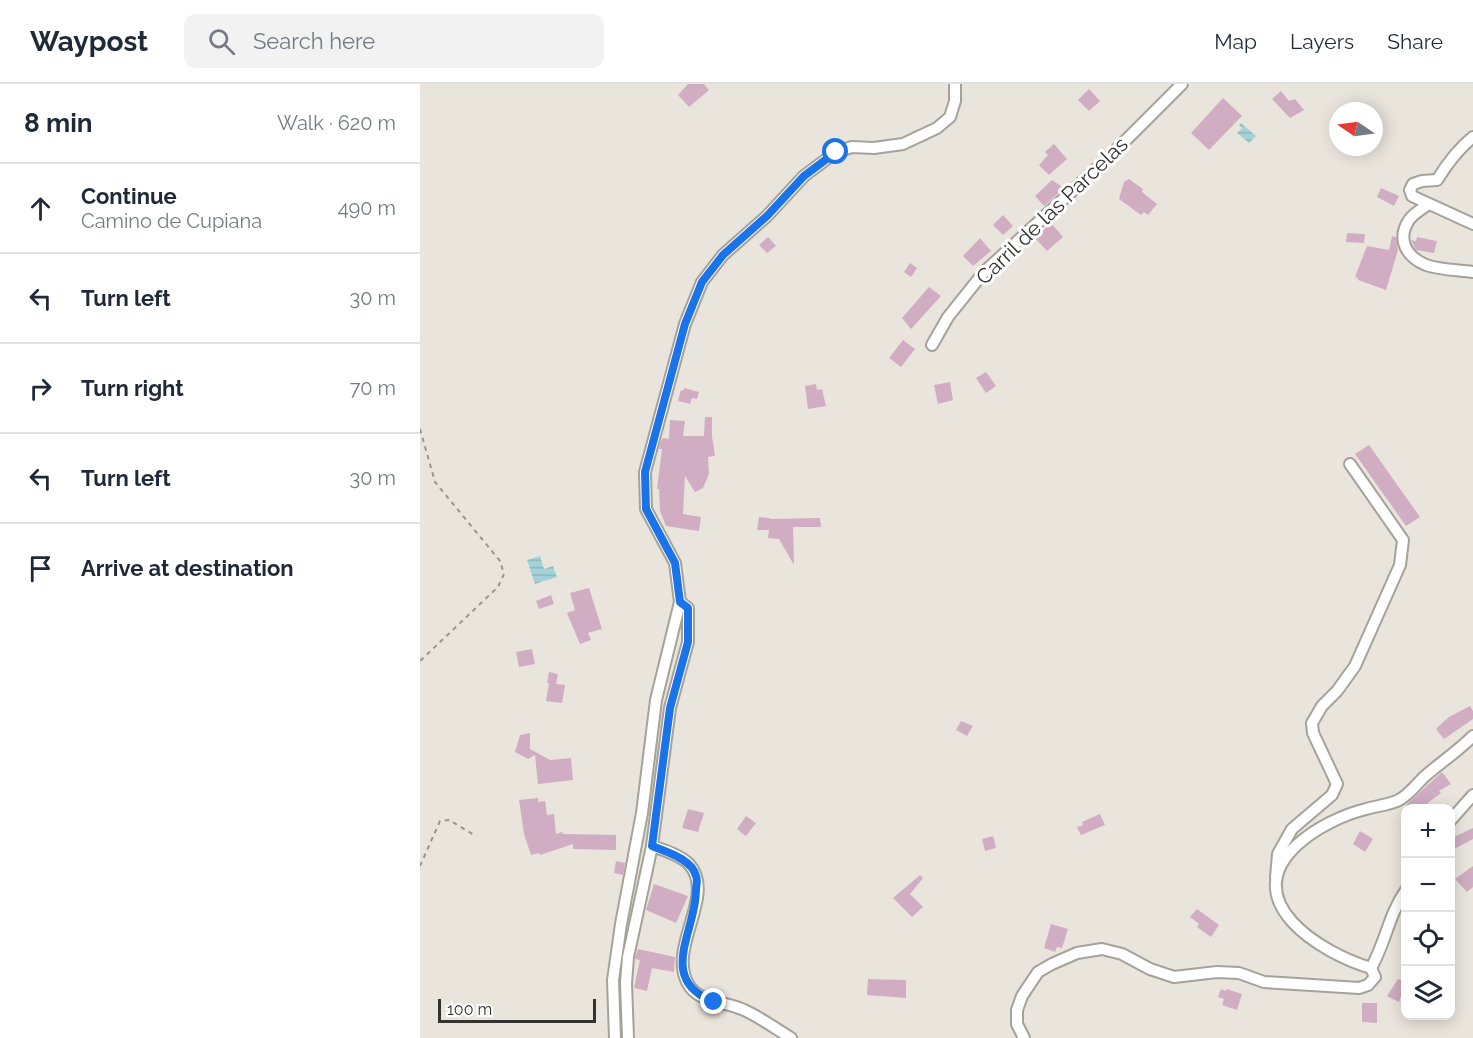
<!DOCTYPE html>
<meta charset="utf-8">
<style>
body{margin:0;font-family:Raleway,sans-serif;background:#f2f2f3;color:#1f2937}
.controls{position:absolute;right:18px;bottom:18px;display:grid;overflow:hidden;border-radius:12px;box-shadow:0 3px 15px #0003}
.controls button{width:54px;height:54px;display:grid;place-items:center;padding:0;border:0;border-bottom:2px solid #e0e1e3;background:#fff;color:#1f2937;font:30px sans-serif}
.compass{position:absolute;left:909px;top:18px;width:54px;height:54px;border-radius:50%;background:#fff;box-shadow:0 3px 15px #0003;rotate:283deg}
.scale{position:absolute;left:18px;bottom:15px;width:158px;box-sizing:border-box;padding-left:6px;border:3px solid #34322e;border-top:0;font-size:16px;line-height:21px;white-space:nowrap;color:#34322e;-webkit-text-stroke:4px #fff;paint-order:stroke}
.stop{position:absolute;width:18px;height:18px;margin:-14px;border:4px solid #1a73e8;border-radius:50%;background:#fff}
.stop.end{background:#1a73e8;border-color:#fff;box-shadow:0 2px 6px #0008}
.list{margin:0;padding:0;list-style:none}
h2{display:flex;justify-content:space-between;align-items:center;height:78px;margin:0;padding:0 24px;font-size:26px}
h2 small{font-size:20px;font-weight:400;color:#747a83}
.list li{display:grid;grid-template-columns:39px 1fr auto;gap:18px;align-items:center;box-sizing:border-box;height:90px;padding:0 24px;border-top:2px solid #e0e1e3}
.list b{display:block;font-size:22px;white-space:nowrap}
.list p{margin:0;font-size:20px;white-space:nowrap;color:#747a83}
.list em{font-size:20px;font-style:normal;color:#747a83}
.icon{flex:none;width:33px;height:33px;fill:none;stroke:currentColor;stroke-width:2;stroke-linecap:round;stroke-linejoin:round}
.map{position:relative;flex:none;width:1053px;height:954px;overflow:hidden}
header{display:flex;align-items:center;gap:36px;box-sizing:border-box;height:84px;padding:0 30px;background:#fff;border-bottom:2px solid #e0e1e3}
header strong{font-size:28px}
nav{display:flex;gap:33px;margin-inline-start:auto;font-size:21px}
.search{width:420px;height:54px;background:#f2f2f3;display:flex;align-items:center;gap:15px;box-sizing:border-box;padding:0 21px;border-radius:12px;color:#747a83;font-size:22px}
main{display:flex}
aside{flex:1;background:#fff}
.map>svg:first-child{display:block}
</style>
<header>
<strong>Waypost</strong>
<div class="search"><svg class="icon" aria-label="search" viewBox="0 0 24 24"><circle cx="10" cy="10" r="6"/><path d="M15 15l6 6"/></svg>Search here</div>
<nav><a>Map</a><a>Layers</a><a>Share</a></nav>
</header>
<main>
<aside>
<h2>8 min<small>Walk · 620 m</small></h2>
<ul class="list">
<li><svg class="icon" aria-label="ahead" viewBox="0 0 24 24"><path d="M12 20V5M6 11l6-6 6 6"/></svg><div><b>Continue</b><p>Camino de Cupiana</p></div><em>490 m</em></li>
<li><svg class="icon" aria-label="left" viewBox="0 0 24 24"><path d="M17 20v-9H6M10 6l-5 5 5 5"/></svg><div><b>Turn left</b></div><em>30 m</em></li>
<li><svg class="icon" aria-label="right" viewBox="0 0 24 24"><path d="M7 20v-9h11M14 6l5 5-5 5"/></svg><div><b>Turn right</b></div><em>70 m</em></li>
<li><svg class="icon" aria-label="left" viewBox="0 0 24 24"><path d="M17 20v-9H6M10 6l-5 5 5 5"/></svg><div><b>Turn left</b></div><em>30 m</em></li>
<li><svg class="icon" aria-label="arrive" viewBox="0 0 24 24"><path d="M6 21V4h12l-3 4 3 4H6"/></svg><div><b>Arrive at destination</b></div></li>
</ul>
</aside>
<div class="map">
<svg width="1053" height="954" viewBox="0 0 1053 954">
<defs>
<pattern id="water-rules" width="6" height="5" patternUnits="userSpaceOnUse" patternTransform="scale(1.5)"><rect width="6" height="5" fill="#a4d2d9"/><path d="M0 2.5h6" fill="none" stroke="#8eb5bb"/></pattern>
</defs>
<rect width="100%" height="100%" fill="#eae5dc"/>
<!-- water -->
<g fill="url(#water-rules)">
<path d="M 821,39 L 836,52 L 829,59 L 817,49 L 822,44 L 819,41 Z"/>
<path d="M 120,472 L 124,485 L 133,482 L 137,493 L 115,500 L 107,476 Z"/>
</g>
<!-- building -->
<g fill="#d0adc2">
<path d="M 268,0 L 284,0 L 289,6 L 269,23 L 258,11 Z"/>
<path d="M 669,5 L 680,17 L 669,27 L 658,16 Z"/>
<path d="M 861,7 L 869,17 L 875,15 L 884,26 L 870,34 L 852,15 Z"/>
<path d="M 803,14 L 822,32 L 789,66 L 771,49 Z"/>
<path d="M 634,60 L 647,75 L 629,91 L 619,81 L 628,71 L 625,68 Z"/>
<path d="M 709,95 L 723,105 L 722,108 L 737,120 L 728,131 L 724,128 L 721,131 L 699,115 L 704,98 Z"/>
<path d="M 632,96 L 644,104 L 624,122 L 615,112 Z"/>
<path d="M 961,104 L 979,112 L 974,122 L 957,113 Z"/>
<path d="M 583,131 L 593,142 L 583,151 L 573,141 Z"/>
<path d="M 631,139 L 643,153 L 627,167 L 615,154 Z"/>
<path d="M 927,149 L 945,150 L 944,159 L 926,158 Z"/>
<path d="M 972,152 L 976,153 L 978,166 L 966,206 L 938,196 L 938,194 L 935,193 L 947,162 L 969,166 Z"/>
<path d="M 348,153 L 356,162 L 347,169 L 339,161 Z"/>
<path d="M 997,153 L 1017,157 L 1014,169 L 996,166 L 991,156 L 996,157 Z"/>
<path d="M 560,154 L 571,167 L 553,182 L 543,172 Z"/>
<path d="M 490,179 L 497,184 L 491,193 L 484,188 Z"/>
<path d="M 509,203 L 521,212 L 491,245 L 482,234 Z"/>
<path d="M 483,256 L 495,265 L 481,283 L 469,274 Z"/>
<path d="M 566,288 L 576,302 L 566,309 L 556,294 Z"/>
<path d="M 530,298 L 533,316 L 518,320 L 514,301 Z"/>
<path d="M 396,300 L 397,306 L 402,305 L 406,322 L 388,325 L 385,302 Z"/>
<path d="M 264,304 L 279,308 L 277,315 L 272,314 L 270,320 L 258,317 L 261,306 L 263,307 Z"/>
<path d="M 285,333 L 292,333 L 292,352 L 295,372 L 288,373 L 289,390 L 283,404 L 275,408 L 265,392 L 263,430 L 281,433 L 279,447 L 246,442 L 240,427 L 239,405 L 237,405 L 242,365 L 239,365 L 241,357 L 243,354 L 249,355 L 250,336 L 265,337 L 263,352 L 284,352 Z"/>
<path d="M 949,361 L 1000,433 L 986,442 L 935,370 Z"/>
<path d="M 339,433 L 350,434 L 350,435 L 400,434 L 401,443 L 373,443 L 374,481 L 359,455 L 348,454 L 349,446 L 337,446 Z"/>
<path d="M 169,504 L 182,545 L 168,549 L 171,556 L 160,560 L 147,529 L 155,526 L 150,509 Z"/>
<path d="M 131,511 L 134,520 L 119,525 L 116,517 Z"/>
<path d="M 112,565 L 115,580 L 99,583 L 96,568 Z"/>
<path d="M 129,588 L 138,590 L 136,600 L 145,601 L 142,619 L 126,617 L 129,599 L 131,599 L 127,599 Z"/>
<path d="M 1050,622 L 1053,627 L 1053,635 L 1024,655 L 1016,645 L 1029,633 Z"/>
<path d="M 541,637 L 553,642 L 547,652 L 536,646 Z"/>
<path d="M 110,649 L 110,665 L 130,676 L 151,674 L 153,696 L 118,700 L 115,671 L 108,675 L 95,668 L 100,651 Z"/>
<path d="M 1022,688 L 1031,700 L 1019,707 L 1021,709 L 1001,724 L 989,724 L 986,721 Z"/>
<path d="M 118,714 L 118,718 L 125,717 L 127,731 L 134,730 L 136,750 L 142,748 L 143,750 L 196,751 L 196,766 L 153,765 L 153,760 L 120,771 L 119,769 L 111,771 L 104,750 L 99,716 Z"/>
<path d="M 268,725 L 284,729 L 278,748 L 262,744 Z"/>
<path d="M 680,730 L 685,741 L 661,751 L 657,743 L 663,741 L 662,738 Z"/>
<path d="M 326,732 L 336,739 L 326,752 L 317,745 Z"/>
<path d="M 1053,744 L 1053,755 L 1034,765 L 1030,761 L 1030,755 Z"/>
<path d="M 940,747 L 953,755 L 945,768 L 933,760 Z"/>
<path d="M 573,752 L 576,764 L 565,767 L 562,755 Z"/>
<path d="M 196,777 L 205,779 L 203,791 L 194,789 Z"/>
<path d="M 1053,782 L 1053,803 L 1047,808 L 1035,795 Z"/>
<path d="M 500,791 L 503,794 L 490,810 L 503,823 L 492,833 L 473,814 Z"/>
<path d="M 234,800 L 268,812 L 256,839 L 226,826 Z"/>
<path d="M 777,825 L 799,841 L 791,853 L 777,843 L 779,840 L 770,833 Z"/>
<path d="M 631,840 L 648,845 L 642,864 L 637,863 L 635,868 L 624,864 Z"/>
<path d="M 218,865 L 255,873 L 254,888 L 232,884 L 227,907 L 214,904 L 220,876 L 215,875 Z"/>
<path d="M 448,895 L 486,896 L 486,914 L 447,911 Z"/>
<path d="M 978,895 L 986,898 L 986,914 L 981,912 L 979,918 L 967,912 Z"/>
<path d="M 801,905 L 806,907 L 807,905 L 822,910 L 817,926 L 802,921 L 804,915 L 798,913 Z"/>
<path d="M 942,919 L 957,919 L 957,939 L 942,938 Z"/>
</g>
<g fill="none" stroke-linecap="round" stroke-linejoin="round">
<!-- minor casing -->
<g stroke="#a6a299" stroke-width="14">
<g id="minor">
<path d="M 1053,53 C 1038,65 1027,80 1017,96 L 1002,97 L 993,100 L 990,106 L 992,112 L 1053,140"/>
<path d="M 1007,121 C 1002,125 993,130 989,136 C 976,156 987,173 1006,181 C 1020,186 1039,186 1053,188"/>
<path d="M 512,261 L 528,233 L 564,188 L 687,75 L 762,0"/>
<path d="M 1030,737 L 1053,711"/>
<path d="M 232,762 C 244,766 260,771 269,780 C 298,812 244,866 270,903 C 283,920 306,917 324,926 C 340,933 356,945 371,954"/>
<path d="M 856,793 L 858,770 L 872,745 L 912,711 L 917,700 L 893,649 L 892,639 L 902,622 L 917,607 L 935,582 L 980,481 L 983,456 L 930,380"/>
<path d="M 951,884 C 901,869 815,817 878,760 C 896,744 922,731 946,725 C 956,722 967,721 977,717 C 987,713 996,701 1004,693 C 1020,679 1038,667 1053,652"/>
<path d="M 951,884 C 966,858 968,832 986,806"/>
<path d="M 195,954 L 193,896 L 201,840 L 222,729 L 236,616 L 260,518 L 255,479 L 226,425 L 225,388 L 265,240 L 282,198 L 303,171 L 347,132 L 384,92 L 416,68 L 432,63 L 454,64 L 483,60 L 517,44 L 530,33 L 535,17 L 535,0"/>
<path d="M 208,954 L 206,899 L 208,873 L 232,762 L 250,624 L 268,558 L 268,524 L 260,518"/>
<path d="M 604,954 L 597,940 L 597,926 L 602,912 L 618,888 L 632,880 L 657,869 L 682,865 L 702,870 L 730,885 L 754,893 L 797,888 L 819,889 L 844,898 L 939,904 L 948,901 L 955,893 L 951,884"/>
</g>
</g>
<!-- path -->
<g stroke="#99958e" stroke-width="2" stroke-dasharray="4.5 4.5" stroke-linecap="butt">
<path d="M 0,345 L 15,398 L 80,477 L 84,490 L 78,503 L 0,577"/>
<path d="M 0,782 L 20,737 L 29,736 L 56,752"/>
</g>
<!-- minor -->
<use href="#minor" stroke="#fff" stroke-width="10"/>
</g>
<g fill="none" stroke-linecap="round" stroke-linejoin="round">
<!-- route -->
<path stroke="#1a73e8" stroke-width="8" d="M 294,918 C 236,895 276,848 276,806 C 276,802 278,796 276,792 C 272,775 246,768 232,762 L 250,624 L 268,558 L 268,524 L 260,518 L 255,479 L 226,425 L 225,388 L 265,240 L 282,198 L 303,171 L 347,132 L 384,92 L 416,68"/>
</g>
<g text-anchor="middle" stroke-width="6" stroke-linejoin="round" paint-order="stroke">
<!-- street labels -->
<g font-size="21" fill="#34322e" stroke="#fff">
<text transform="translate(632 127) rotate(-44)" y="7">Carril de las Parcelas</text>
</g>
</g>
</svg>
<div class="controls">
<button>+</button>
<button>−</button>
<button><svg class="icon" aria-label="locate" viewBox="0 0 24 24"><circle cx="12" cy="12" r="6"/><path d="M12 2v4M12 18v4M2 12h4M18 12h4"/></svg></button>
<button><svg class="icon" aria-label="layers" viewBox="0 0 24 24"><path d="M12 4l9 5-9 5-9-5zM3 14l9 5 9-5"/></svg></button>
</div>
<svg class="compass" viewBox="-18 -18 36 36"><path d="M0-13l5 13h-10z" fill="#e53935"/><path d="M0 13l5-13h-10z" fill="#747a83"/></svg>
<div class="scale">100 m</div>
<div class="stop" style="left:416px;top:68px"></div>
<div class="stop end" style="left:294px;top:918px"></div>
</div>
</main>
